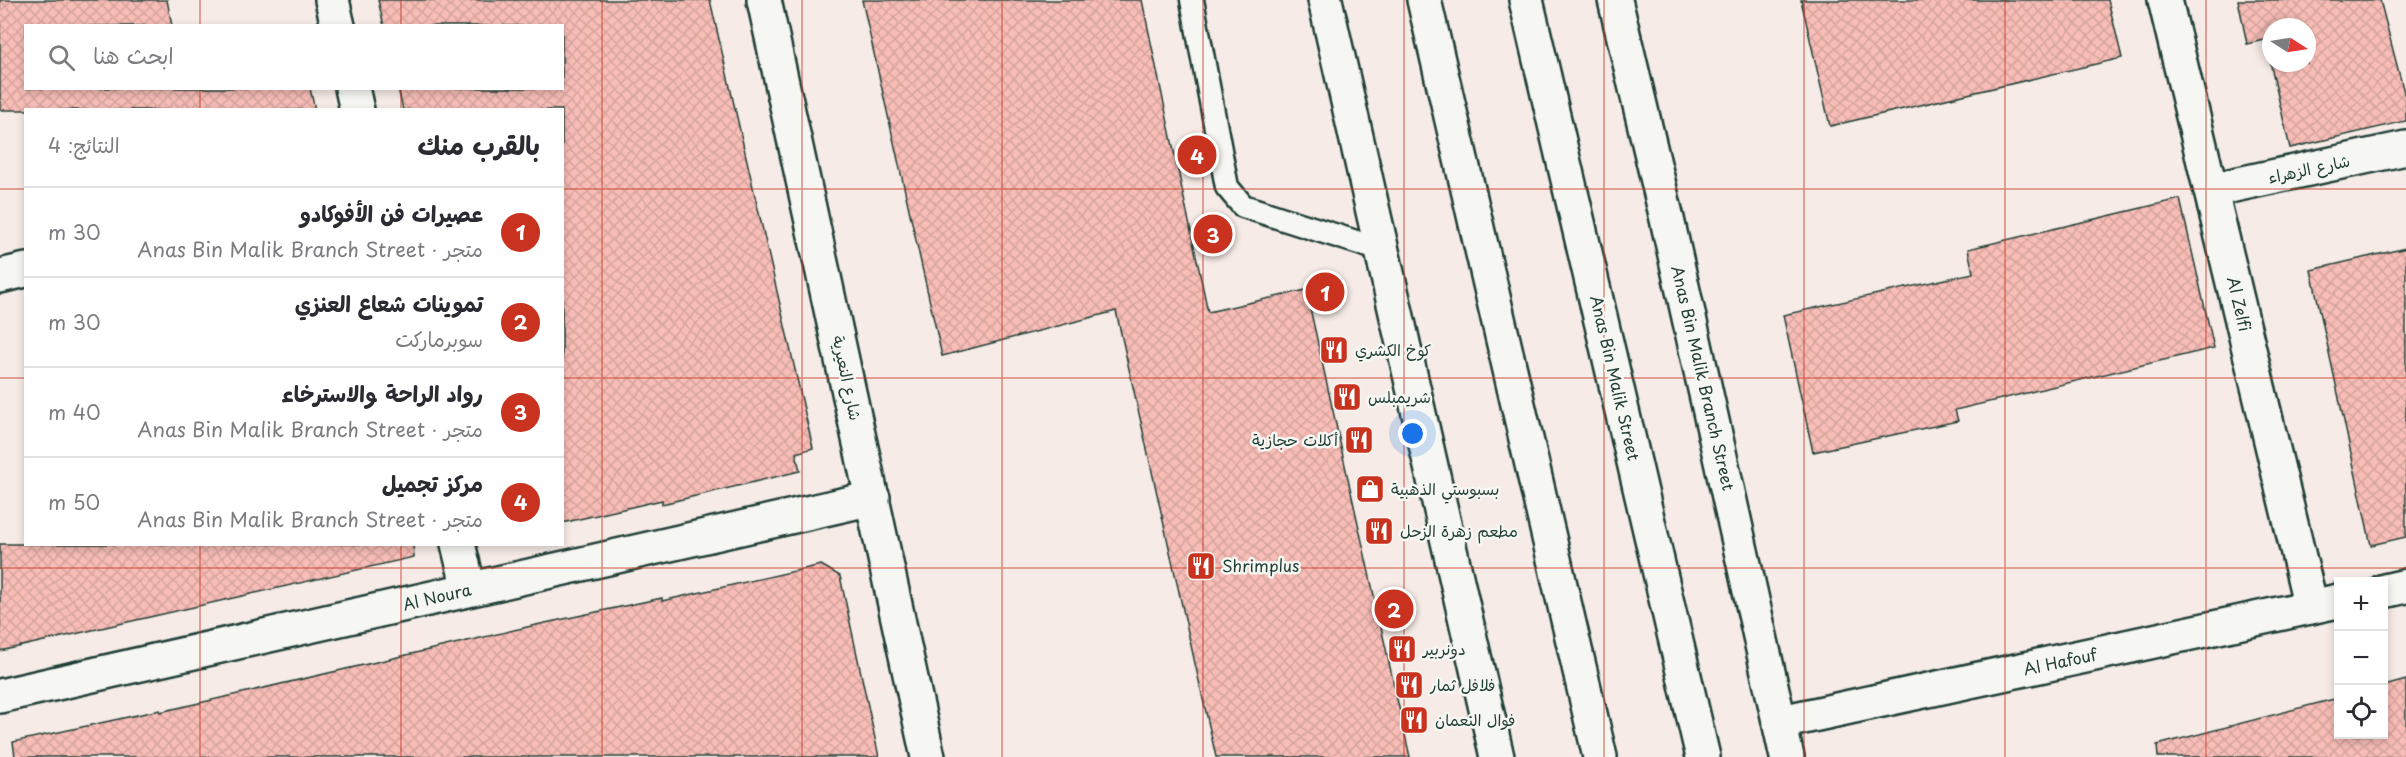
<!DOCTYPE html>
<html lang="ar">
<meta charset="utf-8">
<style>
body{margin:0;font-family:"Playpen Sans","Playpen Sans Arabic",sans-serif;background:#f2f2f3;color:#2b2b33;direction:rtl}
.controls{position:absolute;right:18px;bottom:18px;display:grid;overflow:hidden;border-radius:0px;box-shadow:0 3px 9px #0003}
.controls button{width:54px;height:54px;display:grid;place-items:center;padding:0;border:0;border-bottom:2px solid #e1e1e2;background:#fff;color:#2b2b33;font:30px sans-serif}
.compass{position:absolute;left:2262px;top:18px;width:54px;height:54px;border-radius:50%;background:#fff;box-shadow:0 3px 9px #0003;rotate:102deg}
.you{position:absolute;left:1413px;top:434px;width:21px;height:21px;margin:-15px;border:4px solid #fff;border-radius:50%;background:#1a73e8;box-shadow:0 0 0 9px #1a73e833}
.badge{display:grid;place-items:center;width:39px;height:39px;border-radius:50%;background:#c8321e;color:#fff;font-size:20px;font-weight:700}
.pin{position:absolute;translate:-50% -50%;border:3px solid #fff;box-shadow:0 2px 6px #0006}
.list{margin:0;padding:0;list-style:none}
h2{display:flex;justify-content:space-between;align-items:center;height:78px;margin:0;padding:0 24px;font-size:26px}
h2 small{font-size:20px;font-weight:400;color:#7c7c81}
.list li{display:grid;grid-template-columns:39px 1fr auto;gap:18px;align-items:center;box-sizing:border-box;height:90px;padding:0 24px;border-top:2px solid #e1e1e2}
.list b{display:block;font-size:22px;white-space:nowrap}
.list p{margin:0;font-size:20px;white-space:nowrap;color:#7c7c81}
.list em{font-size:20px;font-style:normal;color:#7c7c81}
.icon{flex:none;width:33px;height:33px;fill:none;stroke:currentColor;stroke-width:2;stroke-linecap:round;stroke-linejoin:round}
.map{position:relative;flex:none;width:2406px;height:757px;overflow:hidden;direction:ltr}
.search{position:absolute;background:#fff;box-shadow:0 3px 9px #0003;left:24px;top:24px;width:540px;height:66px;display:flex;align-items:center;gap:15px;box-sizing:border-box;padding:0 21px;border-radius:0px;color:#7c7c81;font-size:22px}
.panel{position:absolute;background:#fff;box-shadow:0 3px 9px #0003;left:24px;top:108px;width:540px;height:438px;border-radius:0px;direction:rtl}
.map>svg:first-child{display:block}
</style>
<div class="map">
<svg width="2406" height="757" viewBox="0 0 2406 757">
<defs>
<pattern id="building-cross-hatch" width="8" height="8" patternUnits="userSpaceOnUse" patternTransform="scale(1.5)"><rect width="8" height="8" fill="#f8bdb6"/><path d="M0 0l8 8M0 8l8-8" fill="none" stroke="#d4a39d"/></pattern>
</defs>
<rect width="100%" height="100%" fill="#f6ebe6"/>
<filter id="ink" filterUnits="userSpaceOnUse"><feTurbulence type="fractalNoise" baseFrequency=".0167" numOctaves="2"/><feDisplacementMap in="SourceGraphic" scale="12" xChannelSelector="R" yChannelSelector="G"/><feConvolveMatrix kernelMatrix="1 2 1 2 8 2 1 2 1" color-interpolation-filters="sRGB"/></filter>
<g filter="url(#ink)">
<!-- building -->
<g fill="url(#building-cross-hatch)" stroke="#1f3d34" stroke-width="1.5" fill-rule="evenodd">
<path d="M 0,0 L 167,0 L 172,26 L 26,26 L 26,88 L 310,88 L 315,110 L 0,110 Z"/>
<path d="M 378,0 L 710,0 L 813,448 L 796,453 L 800,471 L 662,504 L 662,500 L 562,523 L 562,110 L 403,110 L 398,88 L 562,88 L 562,26 L 384,26 Z"/>
<path d="M 862,0 L 1142,0 L 1208,312 L 1306,290 L 1410,757 L 1216,757 L 1116,311 L 942,356 Z"/>
<path d="M 1801,0 L 2108,0 L 2122,58 L 1830,126 Z"/>
<path d="M 2238,0 L 2380,0 L 2406,100 L 2406,121 L 2290,148 L 2265,40 L 2247,44 ZM 2271,27 L 2307,27 L 2307,63 L 2271,63 Z"/>
<path d="M 2180,199 L 2214,348 L 1955,410 L 1958,421 L 1813,452 L 1783,315 L 1973,273 L 1968,249 Z"/>
<path d="M 2406,248 L 2406,537 L 2371,545 L 2311,270 Z"/>
<path d="M 0,544 L 413,544 L 414,557 L 0,651 Z"/>
<path d="M 821,565 L 840,576 L 879,757 L 15,757 L 13,742 L 160,710 L 160,712 L 536,625 L 662,598 L 662,601 Z"/>
<path d="M 2406,680 L 2406,757 L 2158,757 L 2157,745 L 2338,698 L 2338,735 L 2384,735 L 2384,686 Z"/>
</g>
<g fill="none" stroke-linecap="round" stroke-linejoin="round">
<!-- service casing -->
<g stroke="#1f3d34" stroke-width="27">
<path id="service" d="M 1192,0 L 1227,187 L 1243,206 L 1381,250"/>
</g>
<!-- minor casing -->
<g stroke="#1f3d34" stroke-width="38">
<g id="minor">
<path d="M 332,0 L 338,26"/>
<path d="M 764,0 L 928,757"/>
<path d="M 2165,0 L 2311,607"/>
<path d="M 352,88 L 357,110"/>
<path d="M 2211,190 L 2406,148"/>
<path d="M 0,276 L 26,270"/>
<path d="M 458,544 L 469,589"/>
<path d="M 2384,591 L 2406,586"/>
<path d="M 0,696 L 873,498"/>
<path d="M 1781,722 L 2338,601"/>
</g>
</g>
<!-- tertiary casing -->
<g stroke="#1f3d34" stroke-width="38">
<g id="tertiary">
<path d="M 1325,0 L 1497,757"/>
<path d="M 1615,0 L 1667,219 L 1787,757"/>
</g>
</g>
<!-- primary casing -->
<g stroke="#1f3d34" stroke-width="38">
<g id="primary">
<path d="M 1424,0 L 1600,757"/>
<path d="M 1526,0 L 1703,757"/>
</g>
</g>
<!-- service -->
<use href="#service" stroke="#f6f6f2" stroke-width="22"/>
<!-- minor -->
<use href="#minor" stroke="#f6f6f2" stroke-width="33"/>
<!-- tertiary -->
<use href="#tertiary" stroke="#f6f6f2" stroke-width="33"/>
<!-- primary -->
<use href="#primary" stroke="#f6f6f2" stroke-width="33"/>
</g>
</g>
<!-- grid -->
<path fill="none" stroke="#c8321e" stroke-width="1.5" stroke-opacity="0.55" d="M 200,0 L 200,26M 401,0 L 401,26M 602,0 L 602,757M 802,0 L 802,757M 1002,0 L 1002,757M 1203,0 L 1203,757M 1404,0 L 1404,757M 1604,0 L 1604,757M 1804,0 L 1804,757M 2005,0 L 2005,757M 2206,0 L 2206,757M 200,88 L 200,110M 401,88 L 401,110M 0,189 L 26,189M 562,189 L 2406,189M 0,378 L 26,378M 562,378 L 2406,378M 200,544 L 200,757M 401,544 L 401,757M 0,568 L 2406,568"/>
<!-- icons -->
<defs>
<g id="restaurant-square" transform="scale(1.5)"><rect x="-9" y="-9" width="18" height="18" rx="4" fill="#c8321e" stroke="#f6f6f2"/><path d="M-5-6h1v4h1v-4h1v4h1v-4h1v5L-1.5 .5V6h-2V.5L-5-1ZM5-6V6H3V1.5H1.5Q1.5-4 5-6Z" fill="#fff"/></g>
<g id="shop-square" transform="scale(1.5)"><rect x="-9" y="-9" width="18" height="18" rx="4" fill="#c8321e" stroke="#f6f6f2"/><path d="M-5-2.5h2.3a2.7 3.5 0 0 1 5.4 0H5L5.5 6h-11ZM-1.5-2.5h3a1.5 2.3 0 0 0-3 0Z" fill="#fff"/></g>
</defs>
<g fill-rule="evenodd">
<use href="#restaurant-square" x="1334" y="350"/>
<use href="#restaurant-square" x="1347" y="397"/>
<use href="#restaurant-square" x="1359" y="440"/>
<use href="#shop-square" x="1370" y="489"/>
<use href="#restaurant-square" x="1379" y="531"/>
<use href="#restaurant-square" x="1201" y="566"/>
<use href="#restaurant-square" x="1402" y="649"/>
<use href="#restaurant-square" x="1409" y="685"/>
<use href="#restaurant-square" x="1414" y="720"/>
</g>
<g text-anchor="middle" stroke-width="5" stroke-linejoin="round" paint-order="stroke">
<!-- street labels -->
<g font-size="16" fill="#1f3d34" stroke="#f6f6f2">
<text transform="translate(2309 169) rotate(-12)" y="6">شارع الزهراء</text>
<text transform="translate(2239 304) rotate(77)" y="6">Al Zelfi</text>
<text transform="translate(847 378) rotate(78)" y="6">شارع النعيرية</text>
<text transform="translate(1615 378) rotate(77)" y="6">Anas Bin Malik Street</text>
<text transform="translate(1703 378) rotate(77)" y="6">Anas Bin Malik Branch Street</text>
<text transform="translate(437 597) rotate(-13)" y="6">Al Noura</text>
<text transform="translate(2060 662) rotate(-12)" y="6">Al Hafouf</text>
</g>
<!-- poi labels -->
<g font-size="16" fill="#1f3d34" stroke="#f6f6f2" text-anchor="start">
<text x="1355" y="356">كوخ الكشري</text>
<text x="1368" y="403">شريمبلس</text>
<text x="1338" y="446" text-anchor="end">أكلات حجازية</text>
<text x="1391" y="495">بسبوستي الذهبية</text>
<text x="1400" y="537">مطعم زهرة الزحل</text>
<text x="1222" y="572">Shrimplus</text>
<text x="1423" y="655">دونربير</text>
<text x="1430" y="691">فلافل ثمار</text>
<text x="1435" y="726">فوال النعمان</text>
</g>
</g>
</svg>
<div class="controls">
<button>+</button>
<button>−</button>
<button><svg class="icon" aria-label="locate" viewBox="0 0 24 24"><circle cx="12" cy="12" r="6"/><path d="M12 2v4M12 18v4M2 12h4M18 12h4"/></svg></button>
</div>
<svg class="compass" viewBox="-18 -18 36 36"><path d="M0-13l5 13h-10z" fill="#e53935"/><path d="M0 13l5-13h-10z" fill="#7c7c81"/></svg>
<div class="you"></div>
<div class="pin badge" style="left:1325px;top:292px">1</div>
<div class="pin badge" style="left:1394px;top:609px">2</div>
<div class="pin badge" style="left:1213px;top:234px">3</div>
<div class="pin badge" style="left:1197px;top:155px">4</div>
<div class="search"><svg class="icon" aria-label="search" viewBox="0 0 24 24"><circle cx="10" cy="10" r="6"/><path d="M15 15l6 6"/></svg>ابحث هنا</div>
<section class="panel">
<h2>بالقرب منك<small>النتائج: 4</small></h2>
<ul class="list">
<li><span class="badge">1</span><div><b>عصيرات فن الأفوكادو</b><p>متجر · Anas Bin Malik Branch Street</p></div><em>30 m</em></li>
<li><span class="badge">2</span><div><b>تموينات شعاع العنزي</b><p>سوبرماركت</p></div><em>30 m</em></li>
<li><span class="badge">3</span><div><b>رواد الراحة والاسترخاء</b><p>متجر · Anas Bin Malik Branch Street</p></div><em>40 m</em></li>
<li><span class="badge">4</span><div><b>مركز تجميل</b><p>متجر · Anas Bin Malik Branch Street</p></div><em>50 m</em></li>
</ul>
</section>
</div>
